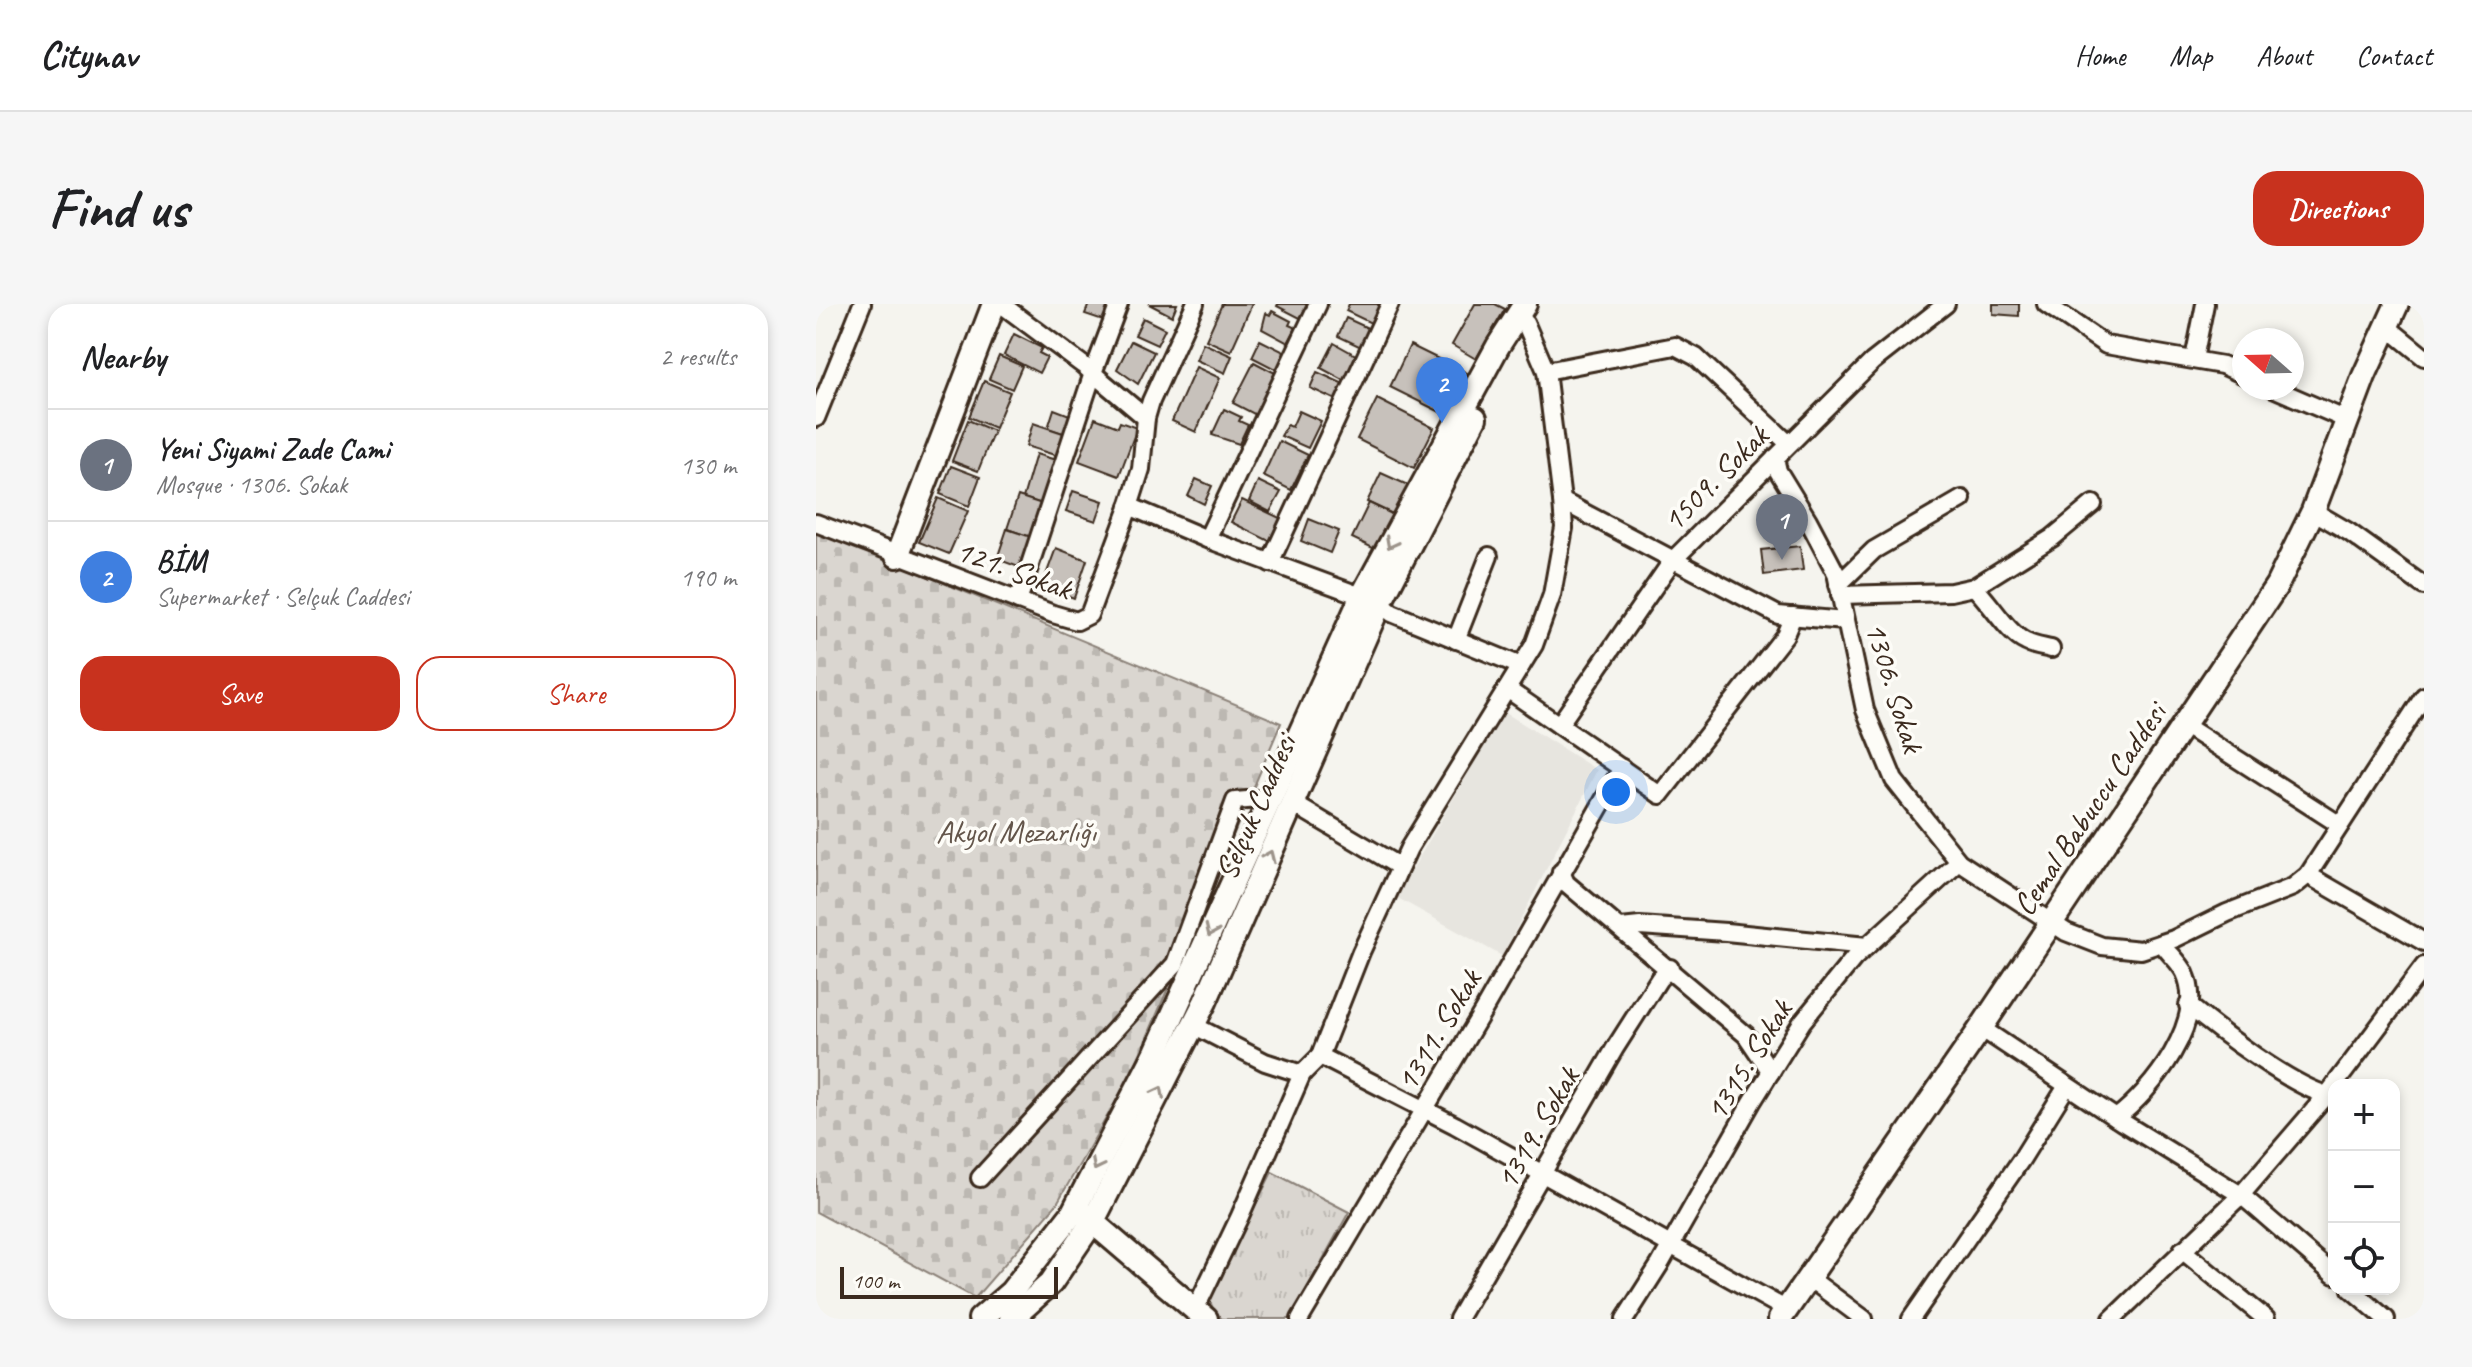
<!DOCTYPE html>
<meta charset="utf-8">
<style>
body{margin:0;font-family:Caveat,sans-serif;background:#f6f6f6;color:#202124}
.controls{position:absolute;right:24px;bottom:24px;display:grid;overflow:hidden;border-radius:16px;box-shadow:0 4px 12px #0003}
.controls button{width:72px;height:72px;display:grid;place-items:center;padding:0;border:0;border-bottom:2px solid #e0e0e0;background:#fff;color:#202124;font:40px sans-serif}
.compass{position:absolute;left:1416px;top:24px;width:72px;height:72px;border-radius:50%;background:#fff;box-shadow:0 4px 12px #0003;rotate:290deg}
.scale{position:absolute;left:24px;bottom:20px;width:218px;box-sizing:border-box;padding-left:8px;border:4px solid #3b2a1e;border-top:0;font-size:22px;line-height:28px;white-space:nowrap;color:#3b2a1e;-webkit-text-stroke:6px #fdfcf7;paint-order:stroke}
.you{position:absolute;left:800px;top:488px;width:28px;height:28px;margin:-20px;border:6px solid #fff;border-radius:50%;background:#1a73e8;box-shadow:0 0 0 12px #1a73e833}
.badge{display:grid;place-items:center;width:52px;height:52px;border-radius:50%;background:#c8321e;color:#fff;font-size:26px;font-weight:700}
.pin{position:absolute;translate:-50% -66px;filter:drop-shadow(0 2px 4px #0008)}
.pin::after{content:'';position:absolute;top:42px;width:28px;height:24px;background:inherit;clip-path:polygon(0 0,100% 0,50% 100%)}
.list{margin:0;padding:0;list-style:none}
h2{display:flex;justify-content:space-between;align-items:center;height:104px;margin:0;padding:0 32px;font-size:34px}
h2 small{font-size:26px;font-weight:400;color:#757577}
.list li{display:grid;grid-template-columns:52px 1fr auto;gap:24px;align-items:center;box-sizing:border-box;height:112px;padding:0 32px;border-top:2px solid #e0e0e0}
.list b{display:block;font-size:30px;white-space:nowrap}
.list p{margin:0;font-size:26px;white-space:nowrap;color:#757577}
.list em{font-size:26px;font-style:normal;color:#757577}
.actions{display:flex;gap:16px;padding:24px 32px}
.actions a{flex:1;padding:18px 0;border:2px solid #c8321e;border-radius:24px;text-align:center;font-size:28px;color:#c8321e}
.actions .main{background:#c8321e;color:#fff}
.icon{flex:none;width:44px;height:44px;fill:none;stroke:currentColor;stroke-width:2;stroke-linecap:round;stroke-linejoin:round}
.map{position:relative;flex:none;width:1608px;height:1015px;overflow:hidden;border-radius:24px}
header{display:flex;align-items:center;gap:48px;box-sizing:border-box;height:112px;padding:0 40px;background:#fff;border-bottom:2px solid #e0e0e0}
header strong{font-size:38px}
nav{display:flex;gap:44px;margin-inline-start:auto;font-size:28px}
.intro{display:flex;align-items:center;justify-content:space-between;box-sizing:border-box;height:192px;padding:0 48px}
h1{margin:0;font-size:56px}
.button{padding:20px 36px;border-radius:24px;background:#c8321e;color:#fff;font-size:28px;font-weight:700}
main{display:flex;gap:48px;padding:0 48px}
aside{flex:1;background:#fff;border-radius:24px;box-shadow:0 4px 12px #0003}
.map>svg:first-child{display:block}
</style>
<header>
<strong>Citynav</strong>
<nav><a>Home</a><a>Map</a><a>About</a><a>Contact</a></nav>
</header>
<div class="intro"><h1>Find us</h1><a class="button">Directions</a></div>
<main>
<aside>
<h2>Nearby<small>2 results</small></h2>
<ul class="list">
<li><span class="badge" style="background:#6b7280">1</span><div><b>Yeni Siyami Zade Cami</b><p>Mosque · 1306. Sokak</p></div><em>130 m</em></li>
<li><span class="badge" style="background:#3f7fe0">2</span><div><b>BİM</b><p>Supermarket · Selçuk Caddesi</p></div><em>190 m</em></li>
</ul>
<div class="actions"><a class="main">Save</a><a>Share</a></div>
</aside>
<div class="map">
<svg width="1608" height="1015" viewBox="0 0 1608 1015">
<defs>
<pattern id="cemetery-stones" width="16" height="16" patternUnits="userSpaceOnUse" patternTransform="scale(2)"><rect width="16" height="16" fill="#dad6d0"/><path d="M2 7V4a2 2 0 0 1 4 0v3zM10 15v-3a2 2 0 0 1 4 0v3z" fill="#bcb8b2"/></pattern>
<pattern id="park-tufts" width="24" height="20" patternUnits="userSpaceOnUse" patternTransform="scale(2)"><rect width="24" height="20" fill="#dad6d0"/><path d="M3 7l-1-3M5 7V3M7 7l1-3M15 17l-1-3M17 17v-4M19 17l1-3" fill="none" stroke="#bcb8b2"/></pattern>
</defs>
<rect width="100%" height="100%" fill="#f5f4ee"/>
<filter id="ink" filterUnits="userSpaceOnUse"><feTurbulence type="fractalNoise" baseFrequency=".0125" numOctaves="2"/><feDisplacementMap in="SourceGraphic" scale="16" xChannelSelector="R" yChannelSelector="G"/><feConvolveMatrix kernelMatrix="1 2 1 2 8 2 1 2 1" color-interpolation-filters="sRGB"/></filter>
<g filter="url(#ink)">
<!-- built -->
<path fill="#e7e5df" d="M 688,408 L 781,466 L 686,652 L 580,593 Z"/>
<!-- cemetery -->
<path fill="url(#cemetery-stones)" stroke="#8a8077" stroke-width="2" d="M 0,226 L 465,419 L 315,771 L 240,901 L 159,994 L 0,908 Z"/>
<!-- park -->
<path fill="url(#park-tufts)" stroke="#8a8077" stroke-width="2" d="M 456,868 L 533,908 L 474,1015 L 406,1015 L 398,1007 L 393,995 Z"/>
<!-- building -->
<g fill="#c7c1bb" stroke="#3b2a1e" stroke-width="2">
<path d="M 273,0 L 296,0 L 290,17 L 269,10 Z"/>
<path d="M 333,0 L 361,0 L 356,12 Z"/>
<path d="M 406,0 L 436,0 L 415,47 L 390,36 Z"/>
<path d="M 462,0 L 492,0 L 484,14 L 461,2 Z"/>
<path d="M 533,0 L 567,0 L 557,20 L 530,7 Z"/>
<path d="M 659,0 L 679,0 L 689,5 L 660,55 L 636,41 Z"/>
<path d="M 1177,0 L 1203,0 L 1203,12 L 1177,10 Z"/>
<path d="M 456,7 L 475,17 L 473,21 L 480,24 L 472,39 L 446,25 L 450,9 L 454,11 Z"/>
<path d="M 327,14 L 349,25 L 341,41 L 319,31 Z"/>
<path d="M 530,14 L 554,25 L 545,43 L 522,32 Z"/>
<path d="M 198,30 L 226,44 L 223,49 L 231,53 L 223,69 L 188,51 Z"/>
<path d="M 444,36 L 472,50 L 463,67 L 436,53 Z"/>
<path d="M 315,37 L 338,48 L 322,80 L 301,65 Z"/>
<path d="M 387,39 L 416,52 L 409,69 L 380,56 Z"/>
<path d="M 518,39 L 543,53 L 529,77 L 505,64 Z"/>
<path d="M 594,41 L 653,70 L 632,112 L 574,83 Z"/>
<path d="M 183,52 L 206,62 L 196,85 L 173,75 Z"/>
<path d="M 438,58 L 463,71 L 442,112 L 417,99 Z"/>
<path d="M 380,63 L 404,74 L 380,128 L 356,117 Z"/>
<path d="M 501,68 L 530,81 L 522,97 L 494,84 Z"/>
<path d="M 168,77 L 194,88 L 179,124 L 153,113 Z"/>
<path d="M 561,95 L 618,124 L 598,164 L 541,135 Z"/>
<path d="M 238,105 L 259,113 L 253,131 L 232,124 Z"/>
<path d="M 408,105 L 425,113 L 423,117 L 432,121 L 423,140 L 396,131 Z"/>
<path d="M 483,107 L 505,117 L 492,144 L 465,132 L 471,121 L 476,123 Z"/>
<path d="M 279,114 L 302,123 L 304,118 L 321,124 L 303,172 L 263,157 Z"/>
<path d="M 152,116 L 178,127 L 162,167 L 136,157 Z"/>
<path d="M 217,119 L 253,131 L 245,153 L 210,142 Z"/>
<path d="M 463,137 L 492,151 L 475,186 L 447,172 Z"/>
<path d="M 220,150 L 243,157 L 229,201 L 207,194 Z"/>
<path d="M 135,162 L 164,173 L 153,202 L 124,190 Z"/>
<path d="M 565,169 L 594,182 L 581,212 L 551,198 Z"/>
<path d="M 380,175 L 396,182 L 388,200 L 372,192 Z"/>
<path d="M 442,177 L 465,188 L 454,208 L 433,197 Z"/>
<path d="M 257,187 L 287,197 L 280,217 L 250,207 Z"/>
<path d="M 202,192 L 229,201 L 218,234 L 191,225 Z"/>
<path d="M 122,194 L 152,207 L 133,250 L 103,238 Z"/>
<path d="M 426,196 L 466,215 L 455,238 L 415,218 Z"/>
<path d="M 553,199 L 580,212 L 563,247 L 536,234 Z"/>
<path d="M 493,215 L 523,227 L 514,249 L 485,237 Z"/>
<path d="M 191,225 L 218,234 L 208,265 L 181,255 Z"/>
<path d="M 984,242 L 987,266 L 948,271 L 945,246 Z"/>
<path d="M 240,244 L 271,256 L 258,294 L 226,282 Z"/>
</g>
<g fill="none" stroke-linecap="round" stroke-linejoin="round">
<!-- street casing -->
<g stroke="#3b2a1e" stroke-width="22">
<g id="street">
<path d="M 185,0 L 267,61 L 330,114"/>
<path d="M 1230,0 L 1290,41 L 1406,61 L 1428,71"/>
<path d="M 1570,22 L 1608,53"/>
<path d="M 1378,55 L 1389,0"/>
<path d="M 730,67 L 859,42 L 880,53 L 973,140"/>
<path d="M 1457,84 L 1531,116"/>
<path d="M 0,114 L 46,0"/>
<path d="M 959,154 L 962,167 L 992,216 L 1020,269 L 1049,406 L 1078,476 L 1143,558 L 1250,628 L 1286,642 L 1325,646 L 1358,635 L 1411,609 L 1477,583 L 1492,571 L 1608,638"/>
<path d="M 746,197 L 962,311 L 1029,317"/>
<path d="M 313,202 L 391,235 L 564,299 L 576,309 L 705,362"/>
<path d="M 1497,207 L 1533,228 L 1608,282"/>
<path d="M 0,219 L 237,310 L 261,317 L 273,311 L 312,206 L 325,165 L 330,114 L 335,97 L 379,0"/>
<path d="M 391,235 L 502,0"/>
<path d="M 454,259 L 574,0"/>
<path d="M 1022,281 L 1058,246 L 1146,195"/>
<path d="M 1158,283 C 1174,298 1192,330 1210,338 C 1218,342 1227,343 1235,345"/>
<path d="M 1024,291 L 1135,288 L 1158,283 L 1236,234 L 1277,200"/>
<path d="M 202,297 L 277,69 L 303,0"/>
<path d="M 640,336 L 673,252"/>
<path d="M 691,385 L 844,491 L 969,331 L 977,312"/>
<path d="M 743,421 L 856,257 L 1056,58 L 1130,0"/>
<path d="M 1368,421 L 1524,521"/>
<path d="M 476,499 L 584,563"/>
<path d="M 745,568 L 750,579 L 930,731 L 955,768"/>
<path d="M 1492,571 L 1608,392"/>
<path d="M 805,624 L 824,622 L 910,628 L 1051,642"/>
<path d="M 1372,701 C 1403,727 1474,781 1511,791"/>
<path d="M 377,721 L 449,758 L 486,770"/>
<path d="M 1165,724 L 1306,818 L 1425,891 L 1518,971"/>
<path d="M 504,752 L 639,821 L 971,1006"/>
<path d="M 1300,814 C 1336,787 1391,717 1369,669 C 1364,658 1352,649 1346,639"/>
<path d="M 164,874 L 359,660 L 419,497 L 455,494"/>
<path d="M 1366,946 L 1450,1015"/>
<path d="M 993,974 L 1048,1015"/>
<path d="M 1535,985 L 1570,1015"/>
<path d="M 379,1006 L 424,912 L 486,770 L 504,752 L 545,648 L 593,544 L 718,341 L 736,291 L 748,224 L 746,197 L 730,67 L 709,18"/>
<path d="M 484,1015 L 667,707 L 806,464"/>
<path d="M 642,1015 L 799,744 L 843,675 L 854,664"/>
<path d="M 809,1015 L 844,960 L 936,798 L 986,718 L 1038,654 L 1143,558"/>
<path d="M 1095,1015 L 1205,856 L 1251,782"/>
<path d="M 1296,1015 L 1425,891 L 1511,791 L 1608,662"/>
</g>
</g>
<!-- secondary casing -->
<g stroke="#3b2a1e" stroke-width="28">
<g id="secondary">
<path d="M 81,252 L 178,0"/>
<path d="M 266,909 L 390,1015"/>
<path d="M 164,1015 L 195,988 L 256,910 L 340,748 L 546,292 L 682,42 L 709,0"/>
<path d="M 195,1015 L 235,979 L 277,917 L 389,698 L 564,299 L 659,114"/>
<path d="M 964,1015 L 1165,724 L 1461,281 L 1497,207 L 1548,72 L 1581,0"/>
</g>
</g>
<!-- street -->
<use href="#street" stroke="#fdfcf7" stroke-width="16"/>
<!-- secondary -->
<use href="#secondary" stroke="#fdfcf7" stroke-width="22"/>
</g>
<!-- one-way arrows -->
<defs><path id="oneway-chevron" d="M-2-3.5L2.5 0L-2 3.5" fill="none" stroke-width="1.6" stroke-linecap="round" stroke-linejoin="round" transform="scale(2)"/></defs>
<g stroke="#9c938a">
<use href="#oneway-chevron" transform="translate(575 239) rotate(118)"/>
<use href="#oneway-chevron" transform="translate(453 552) rotate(-66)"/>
<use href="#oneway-chevron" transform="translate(395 627) rotate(114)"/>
<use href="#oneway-chevron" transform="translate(343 788) rotate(-63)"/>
<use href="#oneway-chevron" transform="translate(281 861) rotate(117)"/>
</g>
</g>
<g text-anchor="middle" stroke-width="7" stroke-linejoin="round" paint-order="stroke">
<!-- street labels -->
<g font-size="32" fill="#3b2a1e" stroke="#fdfcf7">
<text transform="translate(899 174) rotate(-45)" y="11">1509. Sokak</text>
<text transform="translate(198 265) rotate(20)" y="11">121. Sokak</text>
<text transform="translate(1079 383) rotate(73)" y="11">1306. Sokak</text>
<text transform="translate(439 503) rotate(-66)" y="11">Selçuk Caddesi</text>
<text transform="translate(1273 505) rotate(-56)" y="11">Cemal Babuccu Caddesi</text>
<text transform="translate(622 726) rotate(-59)" y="11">1311. Sokak</text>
<text transform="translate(932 756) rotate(-58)" y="11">1315. Sokak</text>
<text transform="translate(721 824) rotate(-60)" y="11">1319. Sokak</text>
</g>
<!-- park labels -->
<g font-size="32" fill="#63554a" stroke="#fdfcf7">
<text x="200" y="538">Akyol Mezarlığı</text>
</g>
</g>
</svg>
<div class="controls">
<button>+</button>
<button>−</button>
<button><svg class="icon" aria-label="locate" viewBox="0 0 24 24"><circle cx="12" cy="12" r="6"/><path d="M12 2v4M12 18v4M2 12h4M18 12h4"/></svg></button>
</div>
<svg class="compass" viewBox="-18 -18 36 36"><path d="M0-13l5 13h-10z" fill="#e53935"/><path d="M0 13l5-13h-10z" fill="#757577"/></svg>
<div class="scale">100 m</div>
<div class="you"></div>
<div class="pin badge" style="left:966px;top:256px;background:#6b7280">1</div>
<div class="pin badge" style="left:626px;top:119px;background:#3f7fe0">2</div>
</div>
</main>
